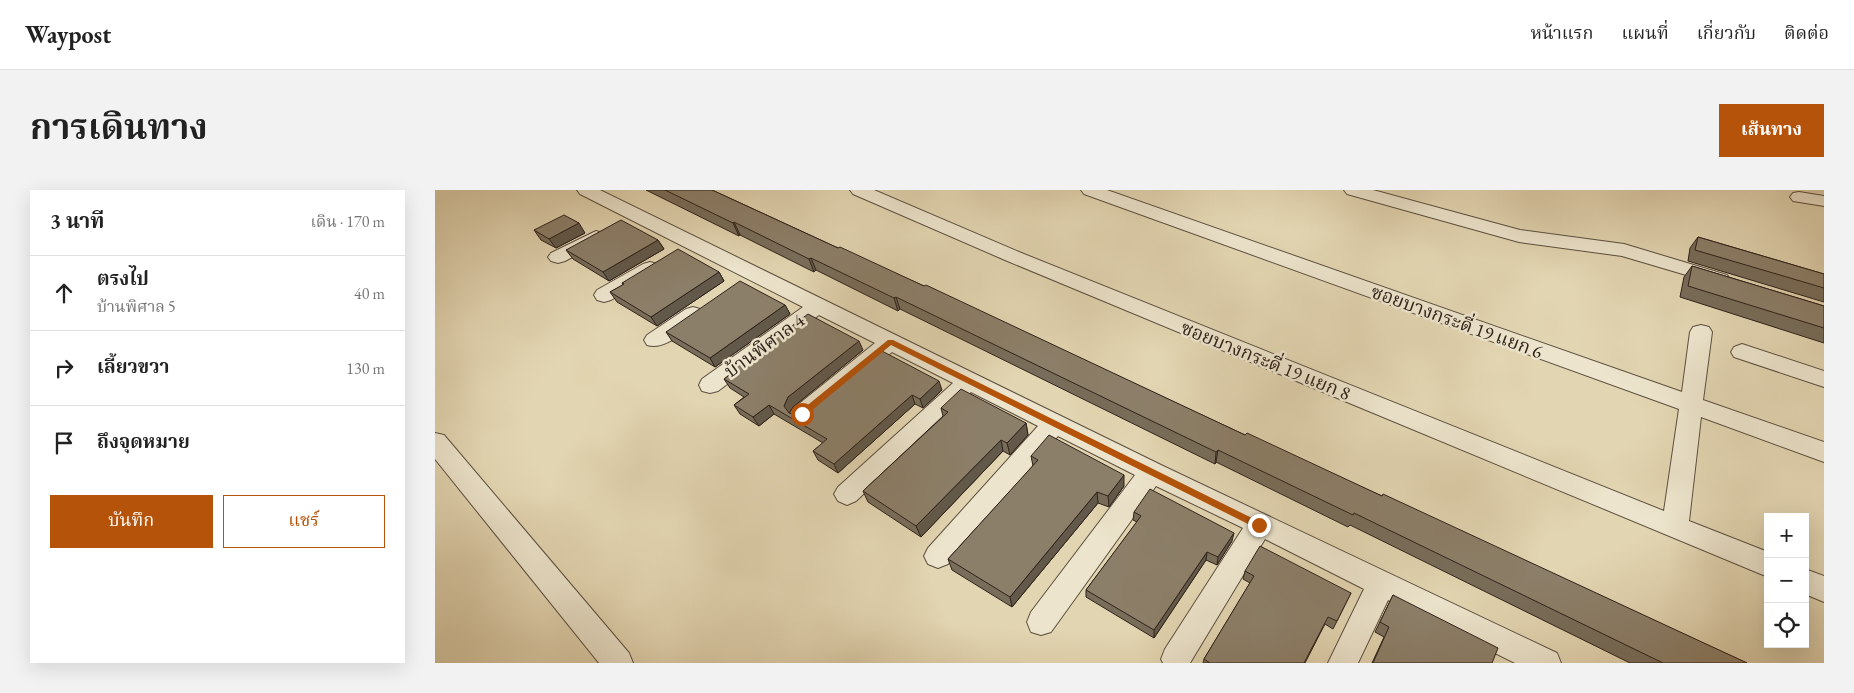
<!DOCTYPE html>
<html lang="th">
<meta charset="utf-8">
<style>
body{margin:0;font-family:"EB Garamond","Noto Serif Thai",serif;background:#f2f2f2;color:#222}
.controls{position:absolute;right:15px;bottom:15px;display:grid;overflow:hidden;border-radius:0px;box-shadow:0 5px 20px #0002}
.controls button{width:45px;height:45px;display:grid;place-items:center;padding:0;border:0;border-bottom:1px solid #e0e0e0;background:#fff;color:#222;font:25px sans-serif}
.stop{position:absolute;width:15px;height:15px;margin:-11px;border:4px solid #b45309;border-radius:50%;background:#fff}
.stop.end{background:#b45309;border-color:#fff;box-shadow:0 1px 5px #0008}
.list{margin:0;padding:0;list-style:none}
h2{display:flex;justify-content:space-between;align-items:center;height:65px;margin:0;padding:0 20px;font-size:21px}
h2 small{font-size:16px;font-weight:400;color:#767676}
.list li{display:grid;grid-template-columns:32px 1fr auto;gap:15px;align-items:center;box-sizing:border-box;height:75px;padding:0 20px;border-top:1px solid #e0e0e0}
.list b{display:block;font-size:19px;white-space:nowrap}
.list p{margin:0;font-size:16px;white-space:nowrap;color:#767676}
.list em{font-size:16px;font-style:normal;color:#767676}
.actions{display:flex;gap:10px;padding:15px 20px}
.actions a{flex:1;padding:11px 0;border:1px solid #b45309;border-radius:0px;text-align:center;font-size:18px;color:#b45309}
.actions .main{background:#b45309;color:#fff}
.icon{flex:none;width:28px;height:28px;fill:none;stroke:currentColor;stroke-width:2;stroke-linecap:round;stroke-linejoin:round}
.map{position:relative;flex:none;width:1389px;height:473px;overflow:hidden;border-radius:0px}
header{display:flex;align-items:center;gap:30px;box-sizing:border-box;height:70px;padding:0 25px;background:#fff;border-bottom:1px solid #e0e0e0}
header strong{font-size:24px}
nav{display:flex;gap:28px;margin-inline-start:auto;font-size:18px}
.intro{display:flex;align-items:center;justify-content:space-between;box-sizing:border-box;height:120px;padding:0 30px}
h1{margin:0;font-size:35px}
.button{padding:12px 22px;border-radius:0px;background:#b45309;color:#fff;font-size:18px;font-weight:700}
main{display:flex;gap:30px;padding:0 30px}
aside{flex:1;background:#fff;border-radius:0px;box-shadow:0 5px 20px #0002}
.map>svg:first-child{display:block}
</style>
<header>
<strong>Waypost</strong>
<nav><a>หน้าแรก</a><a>แผนที่</a><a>เกี่ยวกับ</a><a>ติดต่อ</a></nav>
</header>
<div class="intro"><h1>การเดินทาง</h1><a class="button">เส้นทาง</a></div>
<main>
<aside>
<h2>3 นาที<small>เดิน · 170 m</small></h2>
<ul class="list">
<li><svg class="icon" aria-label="ahead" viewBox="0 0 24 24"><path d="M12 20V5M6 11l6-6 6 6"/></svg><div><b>ตรงไป</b><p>บ้านพิศาล 5</p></div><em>40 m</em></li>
<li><svg class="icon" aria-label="right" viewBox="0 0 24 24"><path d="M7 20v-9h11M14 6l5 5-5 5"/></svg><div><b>เลี้ยวขวา</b></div><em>130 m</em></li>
<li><svg class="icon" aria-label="arrive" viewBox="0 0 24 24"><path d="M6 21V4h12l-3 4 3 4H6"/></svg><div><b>ถึงจุดหมาย</b></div></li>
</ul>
<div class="actions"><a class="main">บันทึก</a><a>แชร์</a></div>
</aside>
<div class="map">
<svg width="1389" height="473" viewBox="0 0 1389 473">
<rect width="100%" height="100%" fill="#e2d5b1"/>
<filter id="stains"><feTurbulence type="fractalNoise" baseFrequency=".004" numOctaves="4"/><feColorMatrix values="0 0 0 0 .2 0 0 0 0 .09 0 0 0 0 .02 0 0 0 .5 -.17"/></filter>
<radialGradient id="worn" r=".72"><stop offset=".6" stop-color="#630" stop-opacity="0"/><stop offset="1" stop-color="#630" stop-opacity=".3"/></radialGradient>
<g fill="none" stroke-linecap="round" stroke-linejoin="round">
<!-- minor casing -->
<g stroke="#5c4f40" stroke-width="2">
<g id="minor">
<path d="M 142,0 L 165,0 L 726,275 L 1122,463 L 1126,473 L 1080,473 L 953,410 L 923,473 L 893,473 L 929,399 L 830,349 L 755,473 L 728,473 L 726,469 L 730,459 L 808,338 L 721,296 L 616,442 L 606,445 L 596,442 L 592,432 L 596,422 L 700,285 L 623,246 L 513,374 L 503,378 L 493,374 L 489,366 L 493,358 L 603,236 L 536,202 L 421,311 L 412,315 L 403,311 L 399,304 L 403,297 L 518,193 L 457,162 L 375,230 L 367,233 L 359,230 L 355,224 L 359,218 L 440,153 L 384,125 L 283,201 L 275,203 L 267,201 L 264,195 L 267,189 L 368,117 L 145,4 Z"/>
<path d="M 415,0 L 439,0 L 584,62 L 1229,321 L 1244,219 L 649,4 L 646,0 L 672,0 L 1247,202 L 1255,142 L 1258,137 L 1266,135 L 1274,137 L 1277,142 L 1268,210 L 1389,252 L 1389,272 L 1266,227 L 1254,331 L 1333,362 L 1333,387 L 570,70 L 418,4 Z"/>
<path d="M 909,0 L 938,0 L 1085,40 L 1189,54 L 1292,85 L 1295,89 L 1292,93 L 1285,95 L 1187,66 L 1084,52 L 912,4 Z"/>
<path d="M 1364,2 L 1389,6 L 1389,16 L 1358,11 L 1355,7 L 1358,3 Z"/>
<path d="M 161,41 L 168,43 L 170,47 L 168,51 L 130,71 L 123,73 L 116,71 L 113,67 L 116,63 Z"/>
<path d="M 215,72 L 222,74 L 225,78 L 222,82 L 176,110 L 169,112 L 162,110 L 159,105 L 162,100 L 208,74 Z"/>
<path d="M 258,117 L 265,119 L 268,124 L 265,129 C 251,139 231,161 212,155 L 209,150 L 212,145 L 251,119 Z"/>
<path d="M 1307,154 L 1389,181 L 1389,197 L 1299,167 L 1296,162 L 1299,157 Z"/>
<path d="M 0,243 L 9,245 L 194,463 L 198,473 L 164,473 L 0,269 Z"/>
<path d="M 1370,379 L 1389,386 L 1389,412 L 1370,404 Z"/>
</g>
</g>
<!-- minor -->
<use href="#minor" fill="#ece4cc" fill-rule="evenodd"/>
</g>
<!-- wall -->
<g fill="#786d5a" stroke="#2f221b">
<path d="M 211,0 L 277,0 L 403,58 L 489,96 L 810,245 L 947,306 L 1312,473 L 1195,473 L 915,335 L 913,337 L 781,272 L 780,274 L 465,119 L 463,121 L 381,80 L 379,82 L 305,45 L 304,46 Z"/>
<path d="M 99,40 L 150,43 L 121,58 L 106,50 Z"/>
<path d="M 1263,47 L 1389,84 L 1389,112 L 1253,71 L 1255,58 Z"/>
<path d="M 223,50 L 229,59 L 174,91 L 138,69 L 131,60 Z"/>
<path d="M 1257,76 L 1389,116 L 1389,153 L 1245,107 L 1249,87 Z"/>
<path d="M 284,82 L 289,91 L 222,136 L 182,112 L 175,102 L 188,95 L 187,93 Z"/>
<path d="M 350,115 L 355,124 L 280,177 L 237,151 L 231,142 Z"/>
<path d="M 428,160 L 358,217 L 354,223 L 363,226 L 372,222 L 507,200 L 488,218 L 480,214 L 403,283 L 383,270 L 378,261 L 388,253 L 339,224 L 324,236 L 305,224 L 299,215 L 309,207 L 295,198 L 289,189 L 297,183 L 296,181 Z"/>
<path d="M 506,218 L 591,233 L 593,245 L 575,265 L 568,261 L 486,347 L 433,312 L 428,301 L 508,226 Z"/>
<path d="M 596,266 L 689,296 L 674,317 L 663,313 L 577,417 L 517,380 L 513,369 L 598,276 Z"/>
<path d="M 699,322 L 797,351 L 782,375 L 771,370 L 719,448 L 651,407 L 651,400 L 702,332 L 698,330 Z"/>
<path d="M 810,381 L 916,403 L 898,439 L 890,434 L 870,473 L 768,473 L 769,469 L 815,393 L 808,389 Z"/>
<path d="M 958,405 L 1057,473 L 937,473 L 949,447 L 940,442 Z"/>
</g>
<!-- shaded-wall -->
<g fill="#62594a" stroke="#2f221b">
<path d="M 299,32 L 305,45 L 304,46 L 298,33 Z"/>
<path d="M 144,33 L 150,43 L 121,58 L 114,49 Z"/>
<path d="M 223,50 L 229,59 L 174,91 L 168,82 Z"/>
<path d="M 376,68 L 381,80 L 379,82 L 374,69 Z"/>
<path d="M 284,82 L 289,91 L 222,136 L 216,127 Z"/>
<path d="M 461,107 L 465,119 L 463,121 L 459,108 Z"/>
<path d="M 350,115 L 355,124 L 280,177 L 275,168 Z"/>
<path d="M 424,151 L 428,160 L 358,217 L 353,225 L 349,216 L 353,207 Z"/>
<path d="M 504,191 L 507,200 L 488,218 L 485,209 Z"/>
<path d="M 477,205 L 480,214 L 403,283 L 399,274 Z"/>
<path d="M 334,215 L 339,224 L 324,236 L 318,227 Z"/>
<path d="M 591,233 L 593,245 L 575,265 L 572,253 Z"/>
<path d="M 566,250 L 568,261 L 486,347 L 481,336 Z"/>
<path d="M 783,260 L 781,272 L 780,274 L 781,262 Z"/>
<path d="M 689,285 L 689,296 L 674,317 L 673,306 Z"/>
<path d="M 662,302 L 663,313 L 577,417 L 575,407 Z"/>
<path d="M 799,343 L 797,351 L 782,375 L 783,367 Z"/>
<path d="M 772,362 L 771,370 L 719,448 L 719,440 Z"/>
</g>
<!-- building -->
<g fill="#8c7f69" stroke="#2f221b">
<path d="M 230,0 L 277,0 L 403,58 L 405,57 L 489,96 L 491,95 L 810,245 L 812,243 L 947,306 L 948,304 L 1312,473 L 1228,473 L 919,323 L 918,325 L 783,260 L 781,262 L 461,107 L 459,108 L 376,68 L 374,69 L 299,32 L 298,33 Z"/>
<path d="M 129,25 L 144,33 L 114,49 L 99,40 Z"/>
<path d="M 186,30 L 223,50 L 168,82 L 131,60 Z"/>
<path d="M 1263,47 L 1389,84 L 1389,98 L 1260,60 Z"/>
<path d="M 243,59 L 284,82 L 216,127 L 175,102 L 189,94 L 187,93 Z"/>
<path d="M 1257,76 L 1389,116 L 1389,138 L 1253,96 Z"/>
<path d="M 305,91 L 350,115 L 275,168 L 231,142 Z"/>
<path d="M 373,124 L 424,151 L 353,207 L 349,216 L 354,223 L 363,226 L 372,222 L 447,161 L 504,191 L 485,209 L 477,205 L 399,274 L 378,261 L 392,249 L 334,215 L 318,227 L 299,215 L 314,204 L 289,189 L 298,182 L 296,181 Z"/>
<path d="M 526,199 L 591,233 L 572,253 L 566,250 L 481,336 L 428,301 L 513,222 L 506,218 Z"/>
<path d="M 614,245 L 689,285 L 673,306 L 662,302 L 575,407 L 513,369 L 603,270 L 596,266 Z"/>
<path d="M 715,299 L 799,343 L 783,367 L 772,362 L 719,440 L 651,400 L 706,326 L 699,322 Z"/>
<path d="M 825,356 L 916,403 L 902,431 L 893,427 L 869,473 L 775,473 L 769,469 L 819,386 L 810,381 Z"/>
<path d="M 958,405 L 1063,458 L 1057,473 L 938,473 L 954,437 L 945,432 Z"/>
</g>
<!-- route -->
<path fill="#b45309" d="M 453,150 L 458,150 L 827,333 L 827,338 L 821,338 L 456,155 L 370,226 L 364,226 L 364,222 Z"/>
<g text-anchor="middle" stroke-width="5" stroke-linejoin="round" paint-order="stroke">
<!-- street labels -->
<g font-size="19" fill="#2f221b" stroke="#ece4cc">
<text transform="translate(1022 131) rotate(20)" y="7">ซอยบางกระดี่ 19 แยก 6</text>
<text transform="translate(329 155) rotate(-36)" y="7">บ้านพิศาล 4</text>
<text transform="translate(831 170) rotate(22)" y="7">ซอยบางกระดี่ 19 แยก 8</text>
</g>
</g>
<rect width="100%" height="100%" filter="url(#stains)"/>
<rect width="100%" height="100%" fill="url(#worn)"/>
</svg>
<div class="controls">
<button>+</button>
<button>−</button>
<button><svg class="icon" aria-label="locate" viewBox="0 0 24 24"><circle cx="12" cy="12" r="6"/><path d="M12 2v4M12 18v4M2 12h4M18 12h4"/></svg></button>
</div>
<div class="stop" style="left:367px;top:224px"></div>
<div class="stop end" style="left:824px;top:335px"></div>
</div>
</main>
